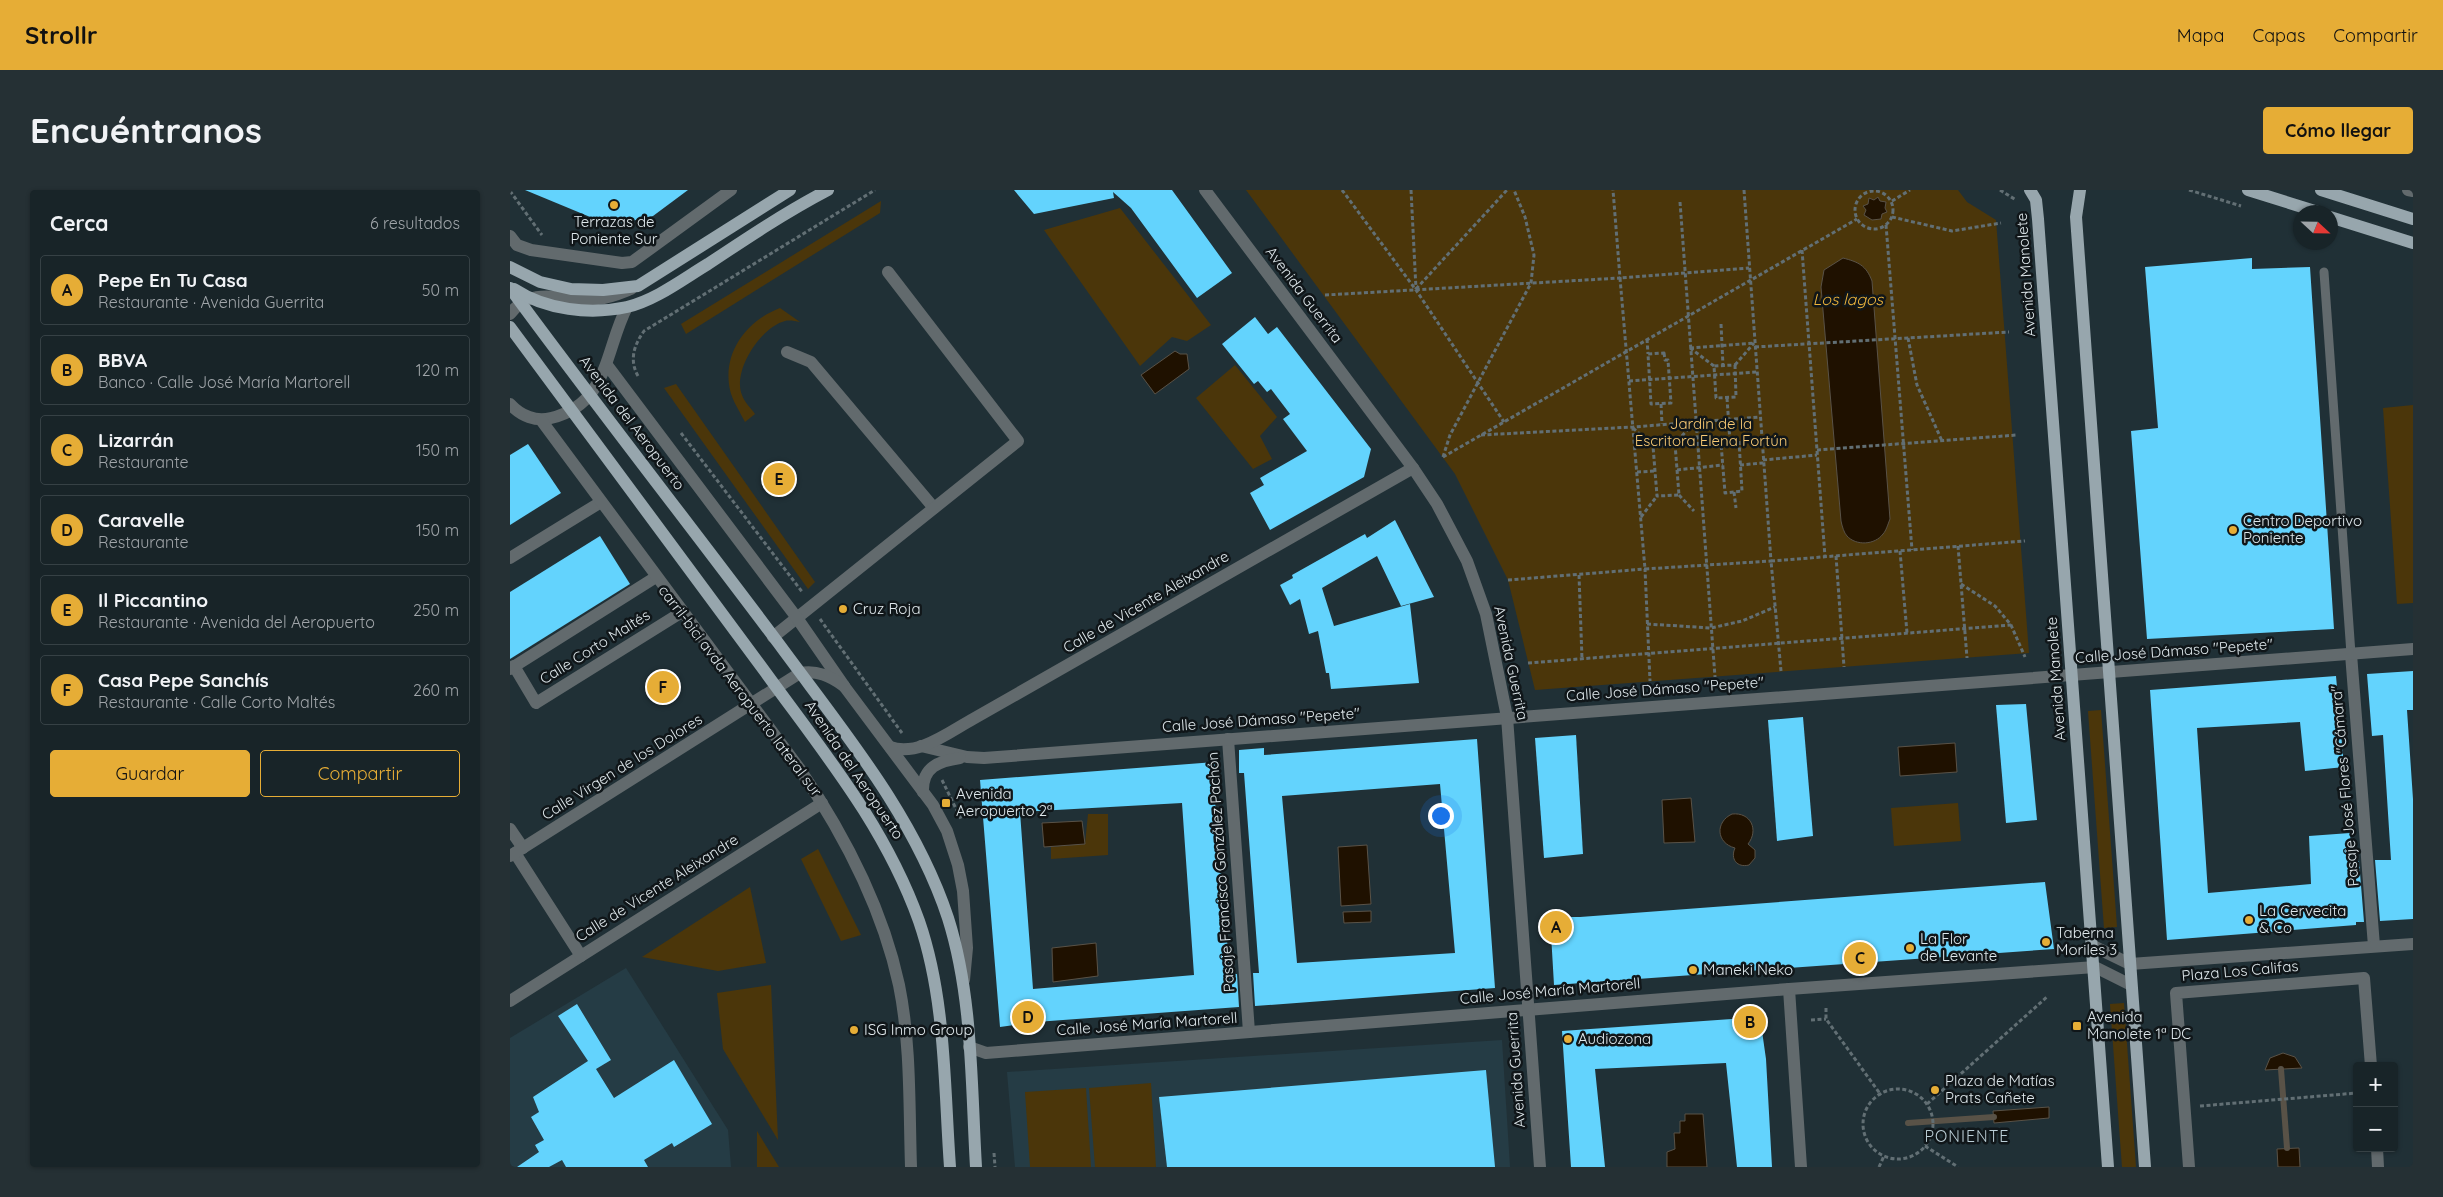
<!DOCTYPE html>
<html lang="es">
<meta charset="utf-8">
<style>
body{margin:0;font-family:Quicksand,sans-serif;background:#253034;color:#f1f3f6}
.controls{position:absolute;right:15px;bottom:15px;display:grid;overflow:hidden;border-radius:5px;box-shadow:0 1px 4px #0004}
.controls button{width:45px;height:45px;display:grid;place-items:center;padding:0;border:0;border-bottom:1px solid #364145;background:#182428;color:#f1f3f6;font:25px sans-serif}
.compass{position:absolute;left:1783px;top:15px;width:45px;height:45px;border-radius:50%;background:#182428;box-shadow:0 1px 4px #0004;rotate:112deg}
.you{position:absolute;left:930px;top:625px;width:18px;height:18px;margin:-12px;border:4px solid #fff;border-radius:50%;background:#1a73e8;box-shadow:0 0 0 8px #1a73e833}
.badge{display:grid;place-items:center;width:32px;height:32px;border-radius:50%;background:#e6ad36;color:#111;font-size:16px;font-weight:700}
.pin{position:absolute;translate:-50% -50%;border:2px solid #fff;box-shadow:0 1px 5px #0006}
.list{margin:0;padding:0;list-style:none}
h2{display:flex;justify-content:space-between;align-items:center;height:65px;margin:0;padding:0 20px;font-size:21px}
h2 small{font-size:16px;font-weight:400;color:#9fa4a8}
.list li{display:grid;grid-template-columns:32px 1fr auto;gap:15px;align-items:center;box-sizing:border-box;height:70px;margin:0 10px 10px;padding:0 10px;border:1px solid #364145;border-radius:5px}
.list b{display:block;font-size:19px;white-space:nowrap}
.list p{margin:0;font-size:16px;white-space:nowrap;color:#9fa4a8}
.list em{font-size:16px;font-style:normal;color:#9fa4a8}
.actions{display:flex;gap:10px;padding:15px 20px}
.actions a{flex:1;padding:11px 0;border:1px solid #e6ad36;border-radius:5px;text-align:center;font-size:18px;color:#e6ad36}
.actions .main{background:#e6ad36;color:#111}
.map{position:relative;flex:none;width:1903px;height:977px;overflow:hidden;border-radius:5px}
header{display:flex;align-items:center;gap:30px;box-sizing:border-box;height:70px;padding:0 25px;background:#e6ad36;color:#111}
header strong{font-size:24px}
nav{display:flex;gap:28px;margin-inline-start:auto;font-size:18px}
.intro{display:flex;align-items:center;justify-content:space-between;box-sizing:border-box;height:120px;padding:0 30px}
h1{margin:0;font-size:35px}
.button{padding:12px 22px;border-radius:5px;background:#e6ad36;color:#111;font-size:18px;font-weight:700}
main{display:flex;gap:30px;padding:0 30px}
aside{flex:1;background:#182428;border-radius:5px;box-shadow:0 1px 4px #0004}
.map>svg:first-child{display:block}
</style>
<header>
<strong>Strollr</strong>
<nav><a>Mapa</a><a>Capas</a><a>Compartir</a></nav>
</header>
<div class="intro"><h1>Encuéntranos</h1><a class="button">Cómo llegar</a></div>
<main>
<aside>
<h2>Cerca<small>6 resultados</small></h2>
<ul class="list">
<li><span class="badge">A</span><div><b>Pepe En Tu Casa</b><p>Restaurante · Avenida Guerrita</p></div><em>50 m</em></li>
<li><span class="badge">B</span><div><b>BBVA</b><p>Banco · Calle José María Martorell</p></div><em>120 m</em></li>
<li><span class="badge">C</span><div><b>Lizarrán</b><p>Restaurante</p></div><em>150 m</em></li>
<li><span class="badge">D</span><div><b>Caravelle</b><p>Restaurante</p></div><em>150 m</em></li>
<li><span class="badge">E</span><div><b>Il Piccantino</b><p>Restaurante · Avenida del Aeropuerto</p></div><em>250 m</em></li>
<li><span class="badge">F</span><div><b>Casa Pepe Sanchís</b><p>Restaurante · Calle Corto Maltés</p></div><em>260 m</em></li>
</ul>
<div class="actions"><a class="main">Guardar</a><a>Compartir</a></div>
</aside>
<div class="map">
<svg width="1903" height="977" viewBox="0 0 1903 977">
<rect width="100%" height="100%" fill="#203036"/>
<!-- built -->
<g fill="#253c45">
<path d="M 116,778 L 218,940 L 221,977 L 0,977 L 0,848 Z"/>
<path d="M 992,850 L 1000,977 L 505,977 L 497,882 Z"/>
</g>
<!-- green -->
<g fill="#4b360a">
<path d="M 736,0 L 1448,0 L 1457,12 L 1486,30 L 1519,463 L 1025,500 L 998,390 L 945,284 Z"/>
<path d="M 371,11 L 370,23 L 176,144 L 171,134 Z"/>
<path d="M 610,18 L 701,135 L 677,151 L 662,147 L 630,176 L 534,40 Z"/>
<path d="M 270,118 L 290,132 C 285,131 279,130 275,131 C 251,137 222,181 232,205 C 234,212 241,218 245,224 L 235,232 C 230,222 222,210 220,200 C 212,163 236,131 270,118 Z"/>
<path d="M 725,175 L 767,227 L 750,246 L 762,269 L 743,279 L 686,208 Z"/>
<path d="M 166,194 L 305,392 L 298,399 L 154,198 Z"/>
<path d="M 1903,215 L 1903,413 L 1887,414 L 1873,218 Z"/>
<path d="M 1591,520 L 1607,737 L 1594,738 L 1578,521 Z"/>
<path d="M 1448,613 L 1451,651 L 1384,656 L 1381,618 Z"/>
<path d="M 578,624 L 598,624 L 598,665 L 541,669 L 541,657 L 575,654 Z"/>
<path d="M 308,659 L 351,745 L 331,751 L 291,669 Z"/>
<path d="M 240,697 L 256,773 L 208,781 L 132,767 Z"/>
<path d="M 261,795 L 268,950 L 213,859 L 207,803 Z"/>
<path d="M 1614,813 L 1626,977 L 1612,977 L 1600,814 Z"/>
<path d="M 641,893 L 646,977 L 585,977 L 579,898 Z"/>
<path d="M 576,898 L 581,977 L 520,977 L 515,902 Z"/>
<path d="M 247,941 L 269,977 L 247,977 Z"/>
</g>
<!-- water -->
<g fill="#1f1100" stroke="#595247">
<path d="M 1368,7 L 1370,11 L 1376,12 L 1375,18 L 1377,22 L 1372,24 L 1371,29 L 1362,30 L 1354,25 L 1356,20 L 1353,16 L 1358,14 L 1359,8 L 1364,10 Z"/>
<path d="M 1333,68 C 1348,72 1356,75 1362,91 L 1380,329 C 1378,334 1376,341 1373,344 C 1365,355 1346,356 1337,346 C 1334,343 1332,336 1331,331 L 1311,97 L 1314,80 Z"/>
<path d="M 665,161 L 670,164 L 677,164 L 679,179 L 645,204 L 631,185 Z"/>
<path d="M 1445,553 L 1447,582 L 1390,586 L 1388,557 Z"/>
<path d="M 1181,608 L 1185,652 L 1154,653 L 1152,610 Z"/>
<path d="M 1222,624 C 1241,622 1249,640 1238,654 L 1245,660 L 1245,668 L 1239,675 C 1227,678 1220,669 1225,658 C 1206,653 1205,632 1222,624 Z"/>
<path d="M 572,631 L 575,654 L 534,657 L 532,633 Z"/>
<path d="M 857,655 L 861,714 L 831,716 L 828,657 Z"/>
<path d="M 861,721 L 861,732 L 834,733 L 833,722 Z"/>
<path d="M 586,753 L 588,786 L 543,792 L 542,758 Z"/>
<path d="M 1773,863 L 1785,867 L 1792,878 L 1755,880 L 1760,868 Z"/>
<path d="M 1539,917 L 1539,928 L 1484,933 L 1483,921 Z"/>
<path d="M 1175,924 L 1193,924 L 1197,977 L 1157,977 L 1157,962 L 1165,959 L 1164,943 L 1170,943 L 1170,931 L 1175,931 Z"/>
<path d="M 1789,958 L 1790,977 L 1768,977 L 1767,959 Z"/>
</g>
<g fill="none" stroke-linecap="round" stroke-linejoin="round">
<!-- stream -->
<g stroke="#595247" stroke-width="6">
<path d="M 1771,879 L 1777,958"/>
<path d="M 1398,933 L 1484,927"/>
</g>
</g>
<!-- building -->
<g fill="#63d3fd" fill-rule="evenodd">
<path d="M 15,0 L 178,0 L 143,26 L 109,34 L 85,29 Z"/>
<path d="M 504,0 L 662,0 L 722,83 L 687,108 L 621,18 L 603,2 L 604,8 L 524,24 Z"/>
<path d="M 1742,68 L 1742,79 L 1800,77 L 1824,439 L 1637,449 L 1621,241 L 1648,238 L 1635,77 Z"/>
<path d="M 745,127 L 758,144 L 767,137 L 861,259 L 854,287 L 760,340 L 740,303 L 754,295 L 750,288 L 797,261 L 773,229 L 780,224 L 761,199 L 757,202 L 748,191 L 744,194 L 712,154 Z"/>
<path d="M 18,254 L 51,303 L 0,335 L 0,265 Z"/>
<path d="M 885,330 L 924,407 L 891,416 L 867,366 L 812,398 L 824,436 L 900,414 L 909,493 L 821,499 L 819,483 L 816,483 L 808,441 L 799,444 L 790,409 L 780,415 L 770,395 L 783,388 L 782,385 L 855,344 L 857,348 Z"/>
<path d="M 90,346 L 120,394 L 0,469 L 0,402 Z"/>
<path d="M 1903,481 L 1903,520 L 1897,520 L 1903,609 L 1903,729 L 1870,731 L 1865,670 L 1881,670 L 1873,545 L 1862,546 L 1857,484 Z"/>
<path d="M 1826,486 L 1834,577 L 1795,581 L 1790,532 L 1687,538 L 1698,703 L 1801,694 L 1799,646 L 1840,643 L 1842,671 L 1849,671 L 1854,732 L 1846,732 L 1846,735 L 1657,750 L 1640,500 Z"/>
<path d="M 1516,514 L 1527,630 L 1496,633 L 1486,515 Z"/>
<path d="M 1293,527 L 1303,646 L 1267,651 L 1258,530 Z"/>
<path d="M 1066,545 L 1073,664 L 1034,668 L 1025,548 Z"/>
<path d="M 967,549 L 985,798 L 745,816 L 743,783 L 749,783 L 734,583 L 729,583 L 729,560 L 754,558 L 754,565 ZM 930,594 L 945,763 L 787,773 L 772,606 Z"/>
<path d="M 705,572 L 705,611 L 720,785 L 727,784 L 729,817 L 526,832 L 490,837 L 470,590 ZM 672,613 L 684,785 L 523,799 L 510,622 Z"/>
<path d="M 1535,692 L 1544,759 L 1044,795 L 1040,727 L 1070,727 Z"/>
<path d="M 67,814 L 101,870 L 86,879 L 104,908 L 164,870 L 202,934 L 164,957 L 162,953 L 134,970 L 138,977 L 56,977 L 52,970 L 39,977 L 7,977 L 29,962 L 25,955 L 34,950 L 21,927 L 29,922 L 23,907 L 78,871 L 48,826 Z"/>
<path d="M 1250,827 L 1256,869 L 1262,977 L 1227,977 L 1216,873 L 1085,879 L 1095,977 L 1061,977 L 1052,841 Z"/>
<path d="M 976,880 L 985,977 L 657,977 L 649,907 Z"/>
</g>
<g fill="none" stroke-linecap="round" stroke-linejoin="round">
<!-- path -->
<g stroke="#626f74" stroke-width="3" stroke-dasharray="4 2.5" stroke-linecap="butt">
<path d="M 832,0 L 906,100 L 994,232"/>
<path d="M 901,0 L 906,99"/>
<path d="M 1234,0 L 1261,371 L 1135,379 L 1110,88 L 1239,78"/>
<path d="M 1490,0 L 1506,10"/>
<path d="M 1679,0 L 1731,16"/>
<circle cx="1364" cy="20" r="19"/>
<path d="M 0,1 L 32,45"/>
<path d="M 1382,11 L 1400,0"/>
<path d="M 1170,12 L 1205,487"/>
<path d="M 1382,27 L 1442,41 L 1491,33"/>
<path d="M 1376,35 L 1402,360"/>
<path d="M 1292,60 L 1315,367"/>
<path d="M 906,99 L 997,0"/>
<path d="M 815,105 L 1110,88 L 1103,0"/>
<path d="M 1211,134 L 1213,176"/>
<path d="M 1398,148 L 1407,195 L 1432,251"/>
<path d="M 1137,149 L 1138,164"/>
<path d="M 1245,157 L 1499,142"/>
<path d="M 1180,158 L 1244,153"/>
<path d="M 1180,158 L 1204,176"/>
<path d="M 1154,163 L 1155,170 L 1158,170 L 1161,213 L 1141,214 L 1138,164 Z"/>
<path d="M 1225,175 L 1226,207 L 1206,208 L 1204,176 Z"/>
<path d="M 1225,175 L 1244,153"/>
<path d="M 128,186 C 119,170 124,155 134,141 L 365,0"/>
<path d="M 1119,191 L 1247,182"/>
<path d="M 1217,208 L 1220,252"/>
<path d="M 1151,214 L 1152,234"/>
<path d="M 1123,238 L 1143,256"/>
<path d="M 171,243 L 293,403"/>
<path d="M 971,245 L 1123,237 L 1250,227"/>
<path d="M 1229,251 L 1232,301 L 1215,303 L 1211,253 Z"/>
<path d="M 1165,254 L 1169,305 L 1147,306 L 1143,256 L 1165,254 L 1184,232"/>
<path d="M 1307,260 L 1507,245"/>
<path d="M 933,267 L 1347,29"/>
<path d="M 933,267 L 940,245 L 1021,93 L 1024,65 L 1015,27 L 1004,0"/>
<path d="M 1253,270 L 1307,265"/>
<path d="M 1230,275 L 1253,273"/>
<path d="M 1167,280 L 1213,275"/>
<path d="M 1127,282 L 1145,281"/>
<path d="M 1224,302 L 1226,318"/>
<path d="M 1169,305 L 1184,321"/>
<path d="M 1131,327 L 1147,306"/>
<path d="M 1448,356 L 1457,468"/>
<path d="M 1390,361 L 1397,443"/>
<path d="M 1326,366 L 1334,477"/>
<path d="M 1069,385 L 1072,469"/>
<path d="M 998,390 L 1135,379 L 1140,491"/>
<path d="M 1451,394 L 1485,416 L 1501,435 L 1515,467"/>
<path d="M 310,429 L 392,543"/>
<path d="M 1137,434 L 1201,438 L 1232,431 L 1265,417"/>
<path d="M 1018,473 L 1501,435"/>
<path d="M 1271,481 L 1261,371 L 1515,351"/>
<path d="M 432,590 L 451,629"/>
<path d="M 1316,818 L 1316,829 L 1371,905"/>
<path d="M 1301,830 L 1316,829"/>
<circle cx="1388" cy="934" r="35"/>
<path d="M 1417,914 L 1538,806"/>
<path d="M 1690,916 L 1847,903"/>
<path d="M 1415,956 L 1448,977"/>
<path d="M 484,963 L 485,977"/>
<path d="M 1369,977 L 1374,966"/>
</g>
<!-- service -->
<path stroke="#626a6d" stroke-width="9" d="M 1814,82 L 1841,464"/>
<!-- pedestrian -->
<g stroke="#626a6d" stroke-width="12">
<path d="M 1841,464 L 1864,756"/>
<path d="M 718,549 L 739,842"/>
<path d="M 0,811 L 312,613"/>
<path d="M 1867,958 L 1868,977"/>
<path d="M 1679,977 L 1666,803 L 1854,788 L 1861,876"/>
</g>
<!-- minor -->
<g stroke="#626a6d" stroke-width="12">
<path d="M 1898,0 L 1903,1"/>
<path d="M 277,162 L 301,172 L 424,318"/>
<path d="M 0,368 L 91,312"/>
<path d="M 263,447 L 508,251 L 378,82"/>
<path d="M 4,476 L 26,513 L 172,422"/>
<path d="M 0,479 L 146,387"/>
<path d="M 411,556 L 457,567 L 474,568 L 1903,459"/>
<path d="M 380,557 C 408,567 439,542 463,529 L 903,278"/>
<path d="M 413,602 C 412,577 429,571 450,568"/>
<path d="M 0,639 L 13,658"/>
<path d="M 5,663 L 71,766"/>
<path d="M 0,666 L 290,483"/>
<path d="M 1583,756 L 1620,774 L 1903,754"/>
<path d="M 1279,799 L 1291,977"/>
<path d="M 459,857 L 476,863 L 1279,799 L 1585,777 L 1621,795"/>
</g>
<!-- tertiary -->
<g stroke="#626a6d" stroke-width="12">
<path d="M 695,0 L 903,278 L 927,314 L 957,371 L 976,424 L 997,527 L 1030,977"/>
<path d="M 0,46 L 7,55 L 21,60 L 112,73 L 122,72 L 221,0"/>
<path d="M 0,124 C 23,93 57,113 88,109 C 100,108 111,103 121,99"/>
<path d="M 97,175 L 287,428 L 334,496"/>
<path d="M 0,214 C 11,226 26,232 41,228 C 99,214 95,159 117,117"/>
<path d="M 31,230 L 289,578 C 334,644 372,716 389,795 C 401,854 399,917 401,977"/>
<path d="M 290,483 C 307,480 320,486 334,496 L 423,615 L 437,641 L 448,675 L 453,701 L 457,758 L 454,790"/>
</g>
<!-- primary -->
<g stroke="#97a6ad" stroke-width="12">
<path d="M 1520,0 L 1526,10 L 1528,29 L 1598,977"/>
<path d="M 1570,0 L 1566,27 L 1635,977"/>
<path d="M 1738,0 L 1808,22"/>
<path d="M 1811,0 L 1903,29"/>
<path d="M 1820,27 L 1903,53"/>
<path d="M 0,77 L 30,92 L 61,99 L 93,100 L 128,96 L 280,0"/>
<path d="M 0,98 C 88,218 180,335 269,454 C 332,540 404,625 438,728 C 463,807 461,894 466,977"/>
<path d="M 4,99 C 36,120 80,125 117,117 C 146,110 173,89 198,74 C 237,48 276,22 318,0"/>
<path d="M 0,137 C 85,253 171,367 256,483 C 314,563 375,636 409,731 C 436,809 434,895 440,977"/>
</g>
</g>
<!-- markers -->
<g fill="#e6ad36" stroke="#101619" stroke-width="2">
<circle cx="104" cy="15" r="5"/>
<circle cx="1723" cy="340" r="5"/>
<circle cx="333" cy="419" r="5"/>
<rect x="431" y="608" width="10" height="10" rx="2.5"/>
<circle cx="1739" cy="730" r="5"/>
<circle cx="1536" cy="752" r="5"/>
<circle cx="1400" cy="758" r="5"/>
<circle cx="1183" cy="780" r="5"/>
<rect x="1562" y="831" width="10" height="10" rx="2.5"/>
<circle cx="344" cy="840" r="5"/>
<circle cx="1058" cy="849" r="5"/>
<circle cx="1425" cy="900" r="5"/>
</g>
<g text-anchor="middle" stroke-width="5" stroke-linejoin="round" paint-order="stroke">
<!-- poi labels -->
<g font-size="15" fill="#dfe8ec" stroke="#101619" text-anchor="start">
<text x="104" y="37" text-anchor="middle">Terrazas de<tspan x="104" dy="17">Poniente Sur</tspan></text>
<text x="1733" y="336">Centro Deportivo<tspan x="1733" dy="17">Poniente</tspan></text>
<text x="343" y="424">Cruz Roja</text>
<text x="446" y="609">Avenida<tspan x="446" dy="17">Aeropuerto 2ª</tspan></text>
<text x="1749" y="726">La Cervecita<tspan x="1749" dy="17">&amp; Co</tspan></text>
<text x="1546" y="748">Taberna<tspan x="1546" dy="17">Moriles 3</tspan></text>
<text x="1410" y="754">La Flor<tspan x="1410" dy="17">de Levante</tspan></text>
<text x="1193" y="785">Maneki Neko</text>
<text x="1577" y="832">Avenida<tspan x="1577" dy="17">Manolete 1ª DC</tspan></text>
<text x="354" y="845">ISG Inmo Group</text>
<text x="1068" y="854">Audiozona</text>
<text x="1435" y="896">Plaza de Matías<tspan x="1435" dy="17">Prats Cañete</tspan></text>
</g>
<!-- street labels -->
<g font-size="15" fill="#dfe8ec" stroke="#101619">
<text transform="translate(1516 85) rotate(-94)" y="5">Avenida Manolete</text>
<text transform="translate(794 105) rotate(53)" y="5">Avenida Guerrita</text>
<text transform="translate(122 233) rotate(53)" y="5">Avenida del Aeropuerto</text>
<text transform="translate(636 412) rotate(-30)" y="5">Calle de Vicente Aleixandre</text>
<text transform="translate(85 457) rotate(-32)" y="5">Calle Corto Maltés</text>
<text transform="translate(1664 461) rotate(-4)" y="5">Calle José Dámaso "Pepete"</text>
<text transform="translate(1001 473) rotate(78)" y="5">Avenida Guerrita</text>
<text transform="translate(1546 489) rotate(-94)" y="5">Avenida Manolete</text>
<text transform="translate(1155 499) rotate(-4)" y="5">Calle José Dámaso "Pepete"</text>
<text transform="translate(230 501) rotate(53)" y="5">carril-bici avda Aeropuerto lateral sur</text>
<text transform="translate(751 530) rotate(-4)" y="5">Calle José Dámaso "Pepete"</text>
<text transform="translate(112 577) rotate(-32)" y="5">Calle Virgen de los Dolores</text>
<text transform="translate(344 580) rotate(56)" y="5">Avenida del Aeropuerto</text>
<text transform="translate(1835 596) rotate(-95)" y="5">Pasaje José Flores "Cámara"</text>
<text transform="translate(711 682) rotate(-94)" y="5">Pasaje Francisco González Pachón</text>
<text transform="translate(147 698) rotate(-32)" y="5">Calle de Vicente Aleixandre</text>
<text transform="translate(1730 781) rotate(-5)" y="5">Plaza Los Califas</text>
<text transform="translate(1040 801) rotate(-5)" y="5">Calle José María Martorell</text>
<text transform="translate(637 834) rotate(-4)" y="5">Calle José María Martorell</text>
<text transform="translate(1006 880) rotate(-94)" y="5">Avenida Guerrita</text>
</g>
<!-- park labels -->
<g font-size="15" fill="#f9ca74" stroke="#101619">
<text x="1201" y="239">Jardín de la<tspan x="1201" dy="17">Escritora Elena Fortún</tspan></text>
</g>
<!-- water labels -->
<g font-size="16" font-style="italic" fill="#eeb43b" stroke="#101619">
<text x="1338" y="115">Los lagos</text>
</g>
<!-- neighbourhood labels -->
<g font-size="16" letter-spacing="1" fill="#bbced6" stroke="#101619">
<text x="1457" y="952">PONIENTE</text>
</g>
</g>
</svg>
<div class="controls">
<button>+</button>
<button>−</button>
</div>
<svg class="compass" viewBox="-18 -18 36 36"><path d="M0-13l5 13h-10z" fill="#e53935"/><path d="M0 13l5-13h-10z" fill="#9fa4a8"/></svg>
<div class="you"></div>
<div class="pin badge" style="left:1046px;top:737px">A</div>
<div class="pin badge" style="left:1240px;top:832px">B</div>
<div class="pin badge" style="left:1350px;top:768px">C</div>
<div class="pin badge" style="left:518px;top:827px">D</div>
<div class="pin badge" style="left:269px;top:289px">E</div>
<div class="pin badge" style="left:153px;top:497px">F</div>
</div>
</main>
